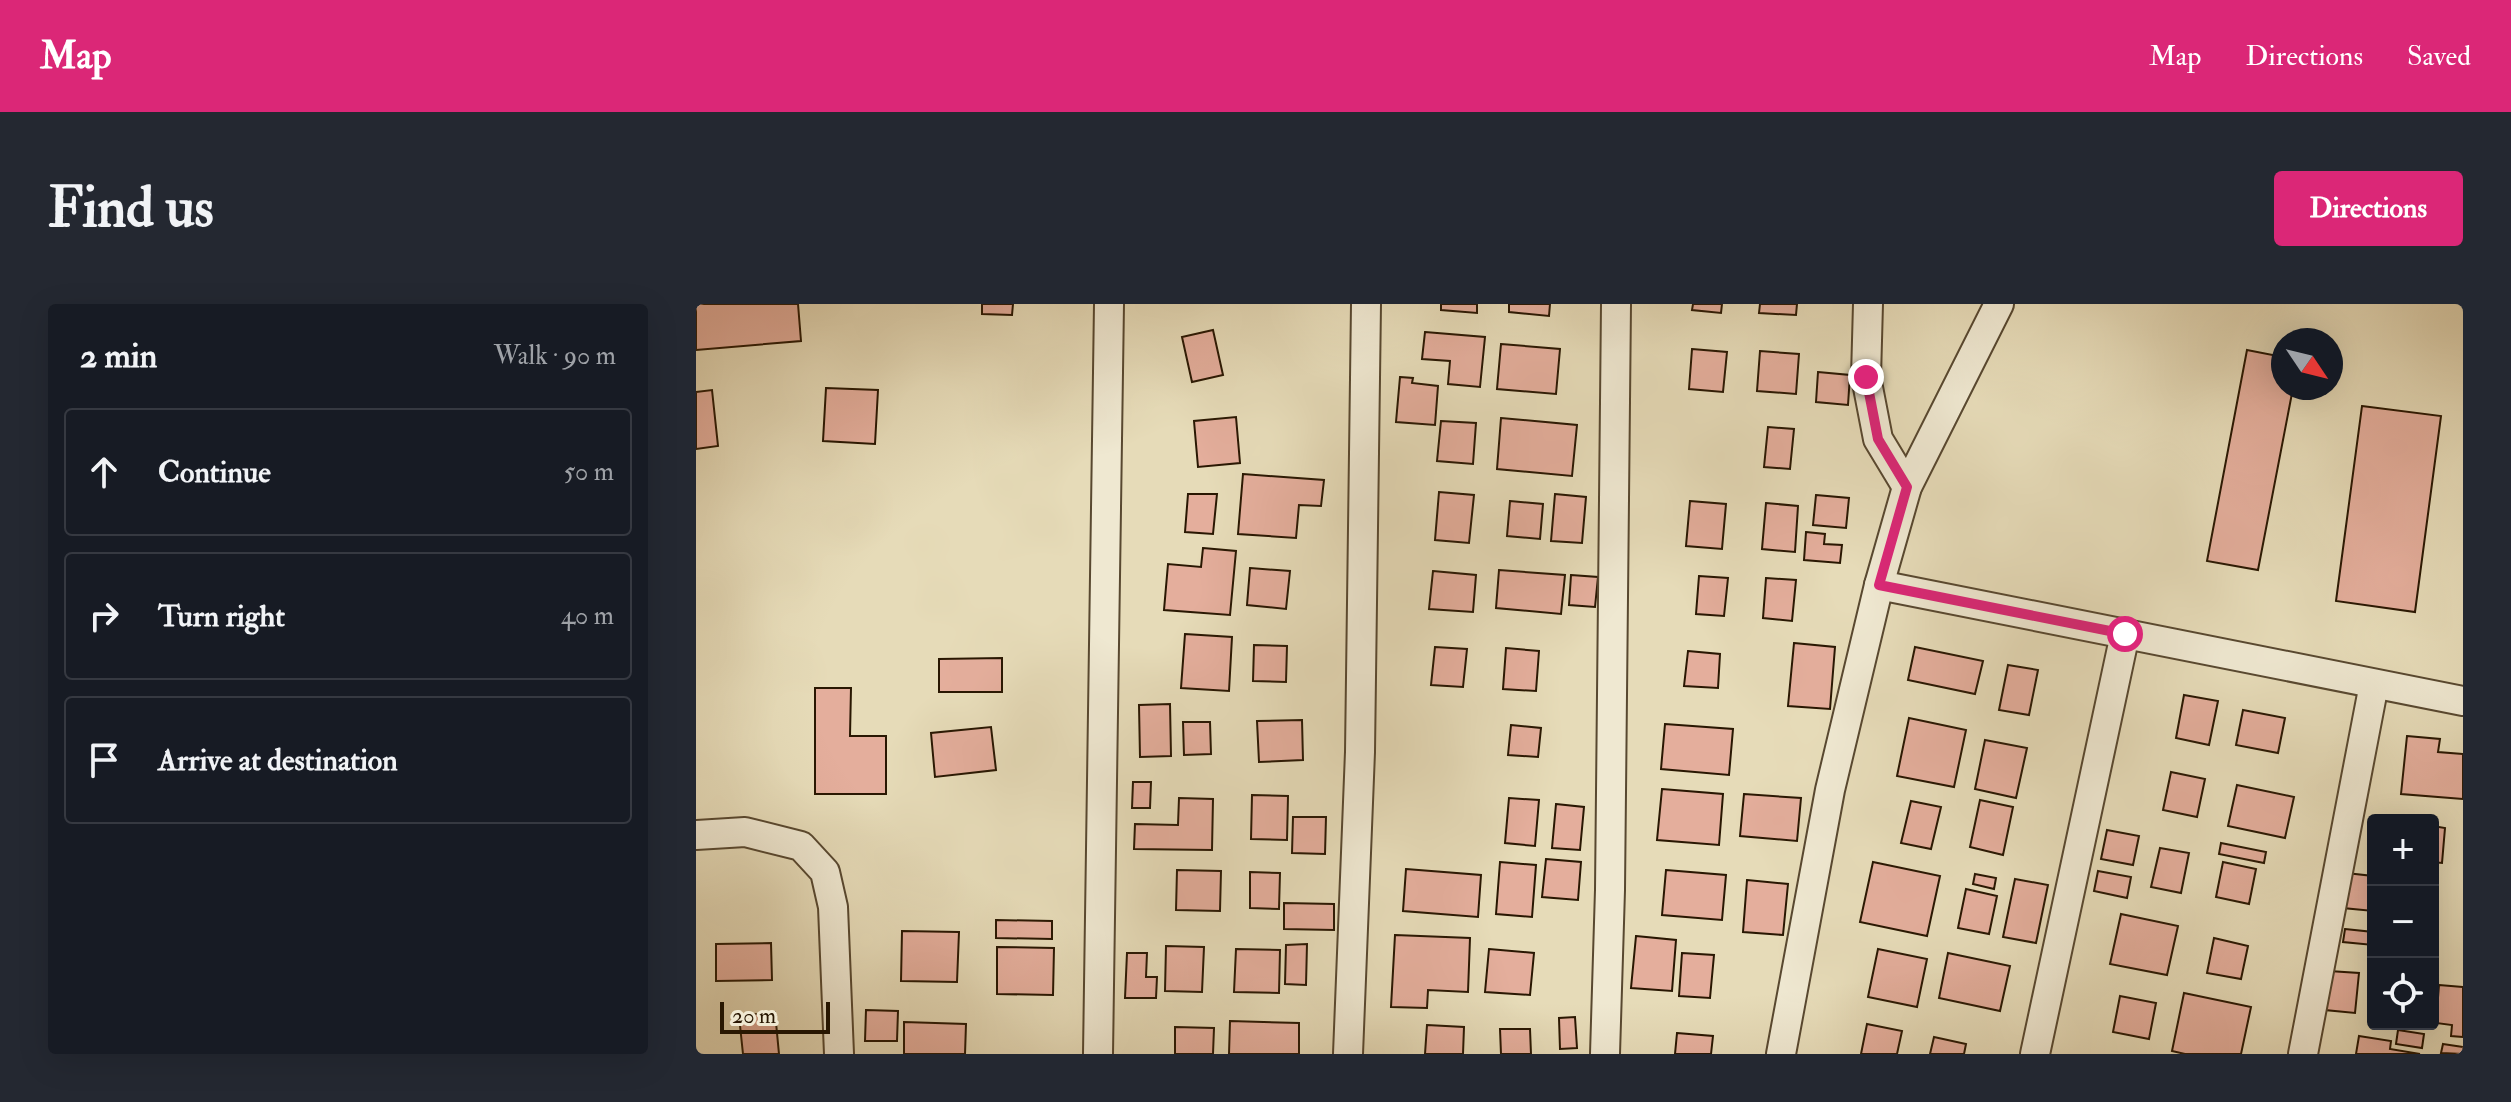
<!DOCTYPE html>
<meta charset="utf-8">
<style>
body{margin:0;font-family:"IM FELL Double Pica",serif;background:#242831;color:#f1f3f6}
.controls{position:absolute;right:24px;bottom:24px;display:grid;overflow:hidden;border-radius:8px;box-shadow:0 8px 32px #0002}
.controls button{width:72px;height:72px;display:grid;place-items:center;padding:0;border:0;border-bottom:2px solid #363941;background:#171b24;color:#f1f3f6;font:40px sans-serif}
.compass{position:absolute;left:1575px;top:24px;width:72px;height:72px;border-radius:50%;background:#171b24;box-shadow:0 8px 32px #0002;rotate:125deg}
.scale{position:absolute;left:24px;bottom:20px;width:110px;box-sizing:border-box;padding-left:8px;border:4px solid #291702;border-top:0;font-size:22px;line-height:28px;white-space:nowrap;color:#291702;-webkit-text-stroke:6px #efe8d1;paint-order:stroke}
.stop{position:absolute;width:24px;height:24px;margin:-18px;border:6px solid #db2777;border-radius:50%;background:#fff}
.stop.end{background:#db2777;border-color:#fff;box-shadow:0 2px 8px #0008}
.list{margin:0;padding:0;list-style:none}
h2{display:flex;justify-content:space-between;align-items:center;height:104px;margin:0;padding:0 32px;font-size:34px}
h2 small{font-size:26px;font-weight:400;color:#9ea1a6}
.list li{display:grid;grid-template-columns:52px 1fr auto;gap:24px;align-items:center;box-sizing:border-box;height:128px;margin:0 16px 16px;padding:0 16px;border:2px solid #363941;border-radius:8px}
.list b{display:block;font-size:30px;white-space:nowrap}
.list em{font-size:26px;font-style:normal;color:#9ea1a6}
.icon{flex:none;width:44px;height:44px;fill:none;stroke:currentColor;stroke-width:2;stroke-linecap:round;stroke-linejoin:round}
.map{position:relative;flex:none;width:1767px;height:750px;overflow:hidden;border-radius:8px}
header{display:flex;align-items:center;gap:48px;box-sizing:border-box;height:112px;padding:0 40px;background:#db2777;color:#fff}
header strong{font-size:38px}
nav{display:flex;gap:44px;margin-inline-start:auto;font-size:28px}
.intro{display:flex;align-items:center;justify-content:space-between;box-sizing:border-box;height:192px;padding:0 48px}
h1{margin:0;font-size:56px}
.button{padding:20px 36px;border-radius:8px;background:#db2777;color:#fff;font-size:28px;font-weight:700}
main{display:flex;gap:48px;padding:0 48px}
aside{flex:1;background:#171b24;border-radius:8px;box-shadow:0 8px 32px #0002}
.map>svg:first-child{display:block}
</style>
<header>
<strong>Map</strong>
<nav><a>Map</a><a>Directions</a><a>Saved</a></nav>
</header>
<div class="intro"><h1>Find us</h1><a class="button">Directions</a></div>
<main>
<aside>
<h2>2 min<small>Walk · 90 m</small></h2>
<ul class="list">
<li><svg class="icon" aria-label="ahead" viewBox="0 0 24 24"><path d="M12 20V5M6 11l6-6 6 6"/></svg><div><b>Continue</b></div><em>50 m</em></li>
<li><svg class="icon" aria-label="right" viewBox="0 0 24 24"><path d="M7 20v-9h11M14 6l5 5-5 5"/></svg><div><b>Turn right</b></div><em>40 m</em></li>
<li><svg class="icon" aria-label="arrive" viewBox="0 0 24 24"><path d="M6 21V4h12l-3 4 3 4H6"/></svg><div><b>Arrive at destination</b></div></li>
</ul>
</aside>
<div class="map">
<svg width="1767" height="750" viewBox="0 0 1767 750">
<rect width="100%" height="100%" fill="#e6dbb8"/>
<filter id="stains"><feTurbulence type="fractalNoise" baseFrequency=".0025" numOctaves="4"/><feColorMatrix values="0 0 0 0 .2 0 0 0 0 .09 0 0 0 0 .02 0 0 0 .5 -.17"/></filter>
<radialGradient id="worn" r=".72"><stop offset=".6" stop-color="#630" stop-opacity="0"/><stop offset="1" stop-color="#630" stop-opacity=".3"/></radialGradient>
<!-- building -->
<g fill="#e4ae9c" stroke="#291702" stroke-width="2">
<path d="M 0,0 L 102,0 L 105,37 L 0,46 Z"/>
<path d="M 286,0 L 317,0 L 316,11 L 286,10 Z"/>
<path d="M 745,0 L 781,0 L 781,9 L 745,6 Z"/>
<path d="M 813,0 L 854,0 L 853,12 L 813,8 Z"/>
<path d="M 997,0 L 1026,0 L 1025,9 L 996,6 Z"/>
<path d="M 1064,0 L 1101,0 L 1100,11 L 1063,9 Z"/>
<path d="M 517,26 L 527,71 L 496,78 L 486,33 Z"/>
<path d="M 729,28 L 789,33 L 784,83 L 752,80 L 754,57 L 726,55 Z"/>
<path d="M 805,40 L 864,45 L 860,90 L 801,85 Z"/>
<path d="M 996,45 L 1031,48 L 1027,88 L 993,85 Z"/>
<path d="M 1551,46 L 1587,53 L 1587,84 L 1597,84 L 1562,266 L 1511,257 Z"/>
<path d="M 1064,47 L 1103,50 L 1100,90 L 1061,87 Z"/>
<path d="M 1122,68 L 1154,71 L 1152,101 L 1120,98 Z"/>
<path d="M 704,73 L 717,74 L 716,79 L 742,82 L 739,121 L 700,118 Z"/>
<path d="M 130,84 L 182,86 L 179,140 L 127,137 Z"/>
<path d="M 16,86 L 22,142 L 0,145 L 0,88 Z"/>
<path d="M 1666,102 L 1745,112 L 1719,308 L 1640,297 Z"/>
<path d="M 540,113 L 544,159 L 502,163 L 498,117 Z"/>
<path d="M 805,114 L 881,121 L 876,172 L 801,165 Z"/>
<path d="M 745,117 L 780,119 L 777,160 L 741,157 Z"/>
<path d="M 1072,123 L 1098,125 L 1094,165 L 1068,163 Z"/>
<path d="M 547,170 L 628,176 L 625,202 L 603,201 L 600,234 L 542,230 Z"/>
<path d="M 743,188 L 778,191 L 773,239 L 739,236 Z"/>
<path d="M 492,190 L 521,190 L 517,230 L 489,228 Z"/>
<path d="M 859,190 L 890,193 L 886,239 L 855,237 Z"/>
<path d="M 1120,191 L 1153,194 L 1150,224 L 1117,221 Z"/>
<path d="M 814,197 L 847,200 L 844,235 L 811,232 Z"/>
<path d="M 994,197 L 1030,200 L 1026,245 L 990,242 Z"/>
<path d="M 1070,199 L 1102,202 L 1099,248 L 1066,245 Z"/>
<path d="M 1110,228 L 1129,230 L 1128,240 L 1146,241 L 1144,259 L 1108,256 Z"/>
<path d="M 507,244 L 540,247 L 534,311 L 468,306 L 472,260 L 505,263 Z"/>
<path d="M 554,264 L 594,267 L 590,305 L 551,301 Z"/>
<path d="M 803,266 L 869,271 L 865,310 L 800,304 Z"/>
<path d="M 737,267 L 780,271 L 777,308 L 733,305 Z"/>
<path d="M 875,271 L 902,273 L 899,303 L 873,301 Z"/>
<path d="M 1003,272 L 1032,274 L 1028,312 L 1000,310 Z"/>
<path d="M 1070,274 L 1100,276 L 1096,317 L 1067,314 Z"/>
<path d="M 489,330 L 536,333 L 533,387 L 485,384 Z"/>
<path d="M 1098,339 L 1139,343 L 1134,405 L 1092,402 Z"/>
<path d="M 558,341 L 591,342 L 590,378 L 557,377 Z"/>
<path d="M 739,343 L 771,345 L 767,383 L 735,381 Z"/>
<path d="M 1219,343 L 1287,357 L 1279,390 L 1212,376 Z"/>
<path d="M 810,344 L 843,347 L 840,387 L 807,385 Z"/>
<path d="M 992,347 L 1024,350 L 1022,384 L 988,382 Z"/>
<path d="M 306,354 L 306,388 L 243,388 L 243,355 Z"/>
<path d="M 1312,361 L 1342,366 L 1333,411 L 1303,406 Z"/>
<path d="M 119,384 L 155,384 L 154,432 L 190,432 L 190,490 L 119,490 Z"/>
<path d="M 1488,391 L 1522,397 L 1513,441 L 1480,434 Z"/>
<path d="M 474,400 L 475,452 L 444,453 L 443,401 Z"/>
<path d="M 1547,406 L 1589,414 L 1582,449 L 1540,441 Z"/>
<path d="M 1213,414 L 1270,426 L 1258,483 L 1201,472 Z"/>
<path d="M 606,416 L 607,456 L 563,458 L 561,417 Z"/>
<path d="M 487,418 L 514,418 L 515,450 L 488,451 Z"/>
<path d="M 969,420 L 1037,425 L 1033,471 L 965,465 Z"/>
<path d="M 815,421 L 845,424 L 842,453 L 812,451 Z"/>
<path d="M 295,423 L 300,466 L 239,473 L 235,429 Z"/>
<path d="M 1711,432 L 1744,435 L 1742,448 L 1767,450 L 1767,495 L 1705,490 Z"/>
<path d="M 1289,436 L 1331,444 L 1320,494 L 1279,485 Z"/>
<path d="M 1475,468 L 1509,475 L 1501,513 L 1467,506 Z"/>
<path d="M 437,478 L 455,478 L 454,504 L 436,504 Z"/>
<path d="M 1541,481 L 1598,493 L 1589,534 L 1532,522 Z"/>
<path d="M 966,485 L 1027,490 L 1023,541 L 961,536 Z"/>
<path d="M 1048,490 L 1105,494 L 1101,537 L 1044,532 Z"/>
<path d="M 556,491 L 592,492 L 591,536 L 555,535 Z"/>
<path d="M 483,494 L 517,495 L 516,546 L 438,545 L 439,520 L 482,521 Z"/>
<path d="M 813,494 L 843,496 L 839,542 L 809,539 Z"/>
<path d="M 1284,496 L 1317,503 L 1307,551 L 1274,543 Z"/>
<path d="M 1215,497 L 1245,503 L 1235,545 L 1205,539 Z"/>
<path d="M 860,500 L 888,503 L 884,546 L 856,544 Z"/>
<path d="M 597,513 L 630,513 L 629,550 L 596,549 Z"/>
<path d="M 1737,522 L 1749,524 L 1746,559 L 1737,558 Z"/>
<path d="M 1411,526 L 1443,532 L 1437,561 L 1405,555 Z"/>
<path d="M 1525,539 L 1570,548 L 1568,559 L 1523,550 Z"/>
<path d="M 1464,544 L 1493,549 L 1485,589 L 1455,583 Z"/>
<path d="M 850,555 L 885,558 L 882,596 L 846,593 Z"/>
<path d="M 804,558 L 840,561 L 836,613 L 800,610 Z"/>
<path d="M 1177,558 L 1244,572 L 1231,632 L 1164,618 Z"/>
<path d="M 1527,558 L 1560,565 L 1553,600 L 1520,593 Z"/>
<path d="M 710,565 L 785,571 L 782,613 L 707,607 Z"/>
<path d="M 481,566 L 525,567 L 524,607 L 480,606 Z"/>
<path d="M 970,566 L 1030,571 L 1026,616 L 966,611 Z"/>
<path d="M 1402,567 L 1435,573 L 1431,594 L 1398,587 Z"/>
<path d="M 554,568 L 584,569 L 583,605 L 554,604 Z"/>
<path d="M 1650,569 L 1677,572 L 1677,607 L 1647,604 Z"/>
<path d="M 1279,570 L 1300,574 L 1298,585 L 1277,580 Z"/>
<path d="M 1319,575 L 1352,581 L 1340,639 L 1307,633 Z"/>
<path d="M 1051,576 L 1092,580 L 1087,631 L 1047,628 Z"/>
<path d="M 1270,585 L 1301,592 L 1293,630 L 1262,624 Z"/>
<path d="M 588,599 L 638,600 L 638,626 L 588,625 Z"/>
<path d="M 1425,610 L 1482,622 L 1471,671 L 1414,660 Z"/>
<path d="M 300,616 L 356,617 L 356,635 L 300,634 Z"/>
<path d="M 1649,625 L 1677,628 L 1677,641 L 1647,638 Z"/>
<path d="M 206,627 L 263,628 L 261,678 L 205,677 Z"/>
<path d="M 699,631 L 774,634 L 772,688 L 732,686 L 731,704 L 695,703 Z"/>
<path d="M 940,632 L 980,636 L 976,687 L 935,684 Z"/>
<path d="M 1518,634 L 1552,642 L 1545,675 L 1511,669 Z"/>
<path d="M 75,639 L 76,676 L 20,677 L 20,640 Z"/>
<path d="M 611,640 L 610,681 L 589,680 L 590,641 Z"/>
<path d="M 470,642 L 508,643 L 506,688 L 469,687 Z"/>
<path d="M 301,643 L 358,644 L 357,691 L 301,690 Z"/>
<path d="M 540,645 L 584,646 L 583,689 L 538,688 Z"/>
<path d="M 793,645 L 838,649 L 834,691 L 789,688 Z"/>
<path d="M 1182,645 L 1231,655 L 1221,703 L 1172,693 Z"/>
<path d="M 431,649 L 451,649 L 450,673 L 461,673 L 460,694 L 429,694 Z"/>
<path d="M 986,649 L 1018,651 L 1014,694 L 983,692 Z"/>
<path d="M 1252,649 L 1314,662 L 1304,707 L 1243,694 Z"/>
<path d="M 1633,667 L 1663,669 L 1659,709 L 1629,706 Z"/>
<path d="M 1743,681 L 1767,683 L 1767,733 L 1755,732 L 1756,721 L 1740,719 Z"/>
<path d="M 1488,689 L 1555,703 L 1545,750 L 1489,750 L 1476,747 Z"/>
<path d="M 1424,692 L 1460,699 L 1453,735 L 1417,728 Z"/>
<path d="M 170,706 L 202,707 L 201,737 L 169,737 Z"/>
<path d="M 79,708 L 83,750 L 47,750 L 43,712 Z"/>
<path d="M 879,713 L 881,744 L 864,745 L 863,714 Z"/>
<path d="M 534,717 L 603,719 L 603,750 L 533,750 Z"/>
<path d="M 208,718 L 270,720 L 269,750 L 208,750 Z"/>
<path d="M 1171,720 L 1206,727 L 1201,750 L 1165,750 Z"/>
<path d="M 731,721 L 768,723 L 767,750 L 729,750 Z"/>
<path d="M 479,723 L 518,724 L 517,750 L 479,750 Z"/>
<path d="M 804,725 L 834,725 L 835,750 L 805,750 Z"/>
<path d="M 1702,726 L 1728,730 L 1726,744 L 1700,740 Z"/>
<path d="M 981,729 L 1017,732 L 1015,750 L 979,750 Z"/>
<path d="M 1663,732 L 1695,737 L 1694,745 L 1724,750 L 1660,750 Z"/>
<path d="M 1238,733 L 1270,740 L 1268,750 L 1234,750 Z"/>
<path d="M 1747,740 L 1767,743 L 1767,750 L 1745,749 Z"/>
</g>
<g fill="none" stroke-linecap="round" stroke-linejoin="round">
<!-- street casing -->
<g stroke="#584830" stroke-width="32">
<g id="street">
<path d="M 1172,0 L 1170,73 L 1182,135 L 1211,183"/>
<path d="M 1183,281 L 1767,397"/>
<path d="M 0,531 L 49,528 L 105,542 L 129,568 L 137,603 L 143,750"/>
<path d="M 402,750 L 413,0"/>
<path d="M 652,750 L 664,448 L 670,0"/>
<path d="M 909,750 L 914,586 L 920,0"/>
<path d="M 1085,750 L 1134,486 L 1183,281 L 1211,183 L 1303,0"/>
<path d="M 1339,750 L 1429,330"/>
<path d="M 1607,750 L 1678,380"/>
</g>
</g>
<!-- street -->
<use href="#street" stroke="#efe8d1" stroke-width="28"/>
</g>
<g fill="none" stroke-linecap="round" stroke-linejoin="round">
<!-- route -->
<path stroke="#db2777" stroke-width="10" d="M 1170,73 L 1182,135 L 1211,183 L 1183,281 L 1429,330"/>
</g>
<rect width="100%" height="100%" filter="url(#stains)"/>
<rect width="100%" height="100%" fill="url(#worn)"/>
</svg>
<div class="controls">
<button>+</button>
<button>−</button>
<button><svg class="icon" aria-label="locate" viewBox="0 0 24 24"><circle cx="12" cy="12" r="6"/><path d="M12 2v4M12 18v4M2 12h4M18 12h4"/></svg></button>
</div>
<svg class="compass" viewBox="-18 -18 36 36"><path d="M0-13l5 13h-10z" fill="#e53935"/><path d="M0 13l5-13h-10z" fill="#9ea1a6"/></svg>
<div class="scale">20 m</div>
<div class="stop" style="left:1429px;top:330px"></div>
<div class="stop end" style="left:1170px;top:73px"></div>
</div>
</main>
